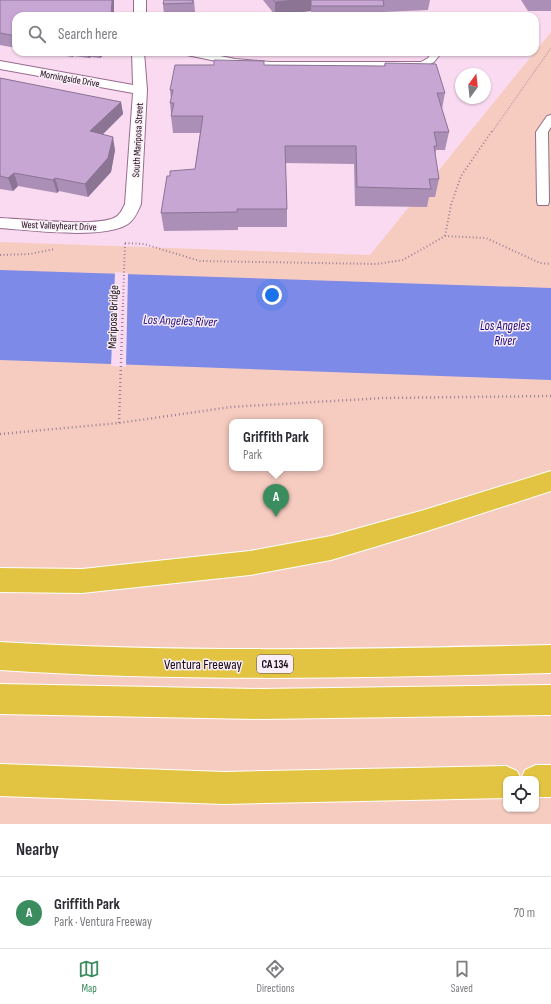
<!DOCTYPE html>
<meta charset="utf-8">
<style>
body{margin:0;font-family:"Sofia Sans Condensed",sans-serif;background:#f7f7f7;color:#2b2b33}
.controls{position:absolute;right:12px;bottom:12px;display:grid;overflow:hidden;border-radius:8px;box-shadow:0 1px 3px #0004}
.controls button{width:36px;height:36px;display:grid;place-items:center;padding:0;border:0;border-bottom:1px solid #e1e1e2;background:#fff;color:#2b2b33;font:20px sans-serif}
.compass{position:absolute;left:455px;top:68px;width:36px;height:36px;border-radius:50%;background:#fff;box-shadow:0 1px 3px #0004;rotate:15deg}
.you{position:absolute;left:272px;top:295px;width:14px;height:14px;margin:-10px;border:3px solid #fff;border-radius:50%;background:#1a73e8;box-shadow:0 0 0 6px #1a73e833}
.badge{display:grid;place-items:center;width:26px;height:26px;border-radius:50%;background:#3b8d5f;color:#fff;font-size:13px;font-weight:700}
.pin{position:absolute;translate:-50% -33px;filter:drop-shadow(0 1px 2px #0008)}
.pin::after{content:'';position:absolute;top:21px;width:14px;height:12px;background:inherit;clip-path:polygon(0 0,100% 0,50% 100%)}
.popup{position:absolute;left:229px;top:419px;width:94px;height:52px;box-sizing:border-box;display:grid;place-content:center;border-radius:8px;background:#fff;filter:drop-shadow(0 1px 3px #0005);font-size:13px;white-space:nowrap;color:#7c7c81}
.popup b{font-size:15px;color:#2b2b33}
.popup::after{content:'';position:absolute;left:50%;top:100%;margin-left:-8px;border:8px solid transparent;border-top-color:#fff}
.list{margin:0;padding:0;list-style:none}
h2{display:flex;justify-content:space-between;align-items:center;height:52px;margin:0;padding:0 16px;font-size:17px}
h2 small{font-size:13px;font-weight:400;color:#7c7c81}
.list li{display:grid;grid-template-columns:26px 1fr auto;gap:12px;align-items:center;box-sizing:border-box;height:72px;padding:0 16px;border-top:1px solid #e1e1e2}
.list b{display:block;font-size:15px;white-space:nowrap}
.list p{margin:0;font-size:13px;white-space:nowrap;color:#7c7c81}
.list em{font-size:13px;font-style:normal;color:#7c7c81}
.icon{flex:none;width:22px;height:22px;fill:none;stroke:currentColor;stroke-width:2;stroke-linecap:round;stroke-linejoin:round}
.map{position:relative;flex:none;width:551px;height:824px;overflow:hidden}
.search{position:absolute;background:#fff;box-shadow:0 1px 3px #0004;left:12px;right:12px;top:12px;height:44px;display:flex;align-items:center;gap:10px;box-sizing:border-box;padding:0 14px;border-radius:12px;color:#7c7c81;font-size:15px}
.sheet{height:124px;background:#fff}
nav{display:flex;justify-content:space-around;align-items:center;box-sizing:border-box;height:56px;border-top:1px solid #e1e1e2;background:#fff;font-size:11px;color:#7c7c81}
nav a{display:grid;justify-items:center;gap:2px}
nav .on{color:#3b8d5f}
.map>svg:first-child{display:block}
</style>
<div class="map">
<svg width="551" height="824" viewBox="0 0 551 824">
<rect width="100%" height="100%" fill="#f9daf0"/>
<!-- green -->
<path fill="#f7ccc0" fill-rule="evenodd" d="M 551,32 L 551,824 L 0,824 L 0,242 L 370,255 ZM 232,422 L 320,422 L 320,468 L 232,468 ZM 506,779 L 536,779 L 536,809 L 506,809 Z"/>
<!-- water -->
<path fill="#7d8ae8" d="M 0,270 L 551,288 L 551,380 L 0,360 Z"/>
<!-- pier -->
<path fill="#f9daf0" d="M 115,272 L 128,273 L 126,367 L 111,366 Z"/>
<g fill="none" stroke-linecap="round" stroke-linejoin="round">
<!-- service casing -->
<g stroke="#986b8d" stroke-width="2">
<g id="service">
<path d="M 133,52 L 201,52 L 235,59 L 271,62 L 421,62 L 428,58 L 432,52 L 442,52 L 434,62 L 423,68 L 271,68 L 235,65 L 187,55 L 138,55 Z"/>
<path d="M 551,115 L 551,127 L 548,132 L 549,202 L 548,205 L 538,205 L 537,202 L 536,132 L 547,116 Z"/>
</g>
</g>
<!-- minor casing -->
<g stroke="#986b8d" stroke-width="2">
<g id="minor">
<rect x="134" y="0" width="12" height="16"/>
<path d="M 132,52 L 144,52 L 147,90 L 141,204 C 138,211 135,219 128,224 C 104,240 29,230 0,228 L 0,218 C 24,219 94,227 114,218 C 120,215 122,210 125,204 L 133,93 L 0,69 L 0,61 L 133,85 Z"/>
</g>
</g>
<!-- motorway casing -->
<g stroke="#fff" stroke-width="2">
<g id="motorway">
<path d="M 551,471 L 551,491 L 424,532 L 331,560 L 250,575 L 82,593 L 0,592 L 0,568 L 82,569 L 250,551 L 331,536 L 424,510 Z"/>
<path d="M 0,642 C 184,653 367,649 551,645 L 551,673 C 367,678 184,682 0,670 Z"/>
<path d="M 0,684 L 261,689 L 551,685 L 551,715 L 261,719 L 0,714 Z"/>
<path d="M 0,764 L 224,772 L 506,766 L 517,771 L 521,779 L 506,779 L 506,798 L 224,804 L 0,796 Z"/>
<path d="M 536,765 L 551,765 L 551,797 L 536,797 L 536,779 L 521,779 L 525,770 Z"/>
</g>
</g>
<!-- path-far2 -->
<path stroke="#9b8295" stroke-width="1.5" stroke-dasharray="0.5 1.5" stroke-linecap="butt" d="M 492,132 L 551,48"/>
<!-- path-far1 -->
<g stroke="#9b8295" stroke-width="2" stroke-dasharray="1 2.5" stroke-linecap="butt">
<path d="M 445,236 L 451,205 L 461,176 L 492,131"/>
<path d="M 125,243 L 144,244 L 200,261 L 377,264 L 403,260 L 445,236 L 486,238 L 540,263 L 551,264"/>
<path d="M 0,255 L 30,254 L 55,249"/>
<path d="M 123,304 L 125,242"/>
</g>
<!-- path -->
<g stroke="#9b8295" stroke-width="2.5" stroke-dasharray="1 3" stroke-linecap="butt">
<path d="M 119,423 L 123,303"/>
<path d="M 0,434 L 119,423 L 231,407 L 383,398 L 551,396"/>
</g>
<!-- service -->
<use href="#service" fill="#fff" fill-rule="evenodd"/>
<!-- minor -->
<use href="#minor" fill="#fff" fill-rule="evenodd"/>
<!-- motorway -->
<use href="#motorway" fill="#e2c442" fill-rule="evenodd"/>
</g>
<!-- wall -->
<g fill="#ab8fb6">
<path d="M 0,0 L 16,16 L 16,48 L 0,45 Z"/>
<path d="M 164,0 L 194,0 L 195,12 L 194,12 L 194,16 L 164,16 L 163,4 Z"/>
<path d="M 263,0 L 430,0 L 428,10 L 383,12 L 383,16 L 311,16 L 311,11 L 275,15 Z"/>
<path d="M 521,0 L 551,0 L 551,11 L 528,11 Z"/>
<path d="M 42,52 L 107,52 L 100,58 L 91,57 L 89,58 L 74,56 L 72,57 Z"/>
<path d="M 385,63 L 445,93 L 442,109 L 449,132 L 445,150 L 436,150 L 435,156 L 439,179 L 435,197 L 429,197 L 427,207 L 355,206 L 354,164 L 285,163 L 287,209 L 287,227 L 238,227 L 238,230 L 164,231 L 161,213 L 170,176 L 195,169 L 200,133 L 173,133 L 171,116 L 171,113 L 170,103 L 171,99 L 170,90 L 264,65 L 384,66 Z"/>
<path d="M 0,78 L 121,102 L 123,114 L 103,134 L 115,150 L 111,172 L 88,197 L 59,191 L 57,193 L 18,186 L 13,191 L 0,189 Z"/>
</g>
<!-- shaded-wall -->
<g fill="#8b7494">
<path d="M 112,0 L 114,0 L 114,16 L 111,16 Z"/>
<path d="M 296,0 L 311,0 L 311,11 L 275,15 L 275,2 Z"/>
<path d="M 71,52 L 73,52 L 74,56 L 72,57 Z"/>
<path d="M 87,52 L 90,52 L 91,57 L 89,58 Z"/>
<path d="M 99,52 L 107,52 L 100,58 Z"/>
<path d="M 121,102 L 123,114 L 93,144 L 90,131 Z"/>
<path d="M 113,137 L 115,150 L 111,172 L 88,197 L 85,184 Z"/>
<path d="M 14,173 L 18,186 L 13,191 L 8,178 Z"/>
<path d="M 55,178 L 59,191 L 57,193 L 53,180 Z"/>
</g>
<!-- building -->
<g fill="#c7a6d4" stroke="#8b7494">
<path d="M 0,0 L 112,0 L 111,16 L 16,16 L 16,36 L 0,33 Z"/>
<path d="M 164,0 L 192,0 L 193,3 L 163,4 Z"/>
<path d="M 273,0 L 296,0 L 275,2 Z"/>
<path d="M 311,0 L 383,0 L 384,6 L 311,6 Z"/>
<path d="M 214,60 L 264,61 L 264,65 L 385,66 L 385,63 L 436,64 L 445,93 L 437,93 L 449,132 L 434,132 L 437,146 L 434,146 L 439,179 L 429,179 L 431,189 L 357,187 L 356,146 L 285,146 L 287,209 L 237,209 L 237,212 L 161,213 L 167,176 L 170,176 L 170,171 L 195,169 L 203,116 L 171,116 L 174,103 L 170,103 L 173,90 L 170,90 L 175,65 L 214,65 Z"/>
<path d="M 0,78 L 121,102 L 90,131 L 113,137 L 108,158 L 85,184 L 55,178 L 53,180 L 14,173 L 8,178 L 0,176 Z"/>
</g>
<g text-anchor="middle" stroke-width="3" stroke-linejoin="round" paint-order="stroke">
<!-- far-street labels -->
<g font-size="10" fill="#1a0916" stroke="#f9eef6">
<text transform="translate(70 78) rotate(10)" y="4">Morningside Drive</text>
<text transform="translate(137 140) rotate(-87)" y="4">South Mariposa Street</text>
<text transform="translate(59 225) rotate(2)" y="4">West Valleyheart Drive</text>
</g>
<!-- shield labels -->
<rect fill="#f9eef6" stroke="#5d4e59" stroke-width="1" x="257" y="655" width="36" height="18" rx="3"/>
<g font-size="11" font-weight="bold" fill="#1a0916">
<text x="275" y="668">CA 134</text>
</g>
<!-- street labels -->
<g font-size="12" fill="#1a0916" stroke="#f9eef6">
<text transform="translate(113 317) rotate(-88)" y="4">Mariposa Bridge</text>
</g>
<!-- water labels -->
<g font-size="13" font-style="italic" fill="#1f0b7d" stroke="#f9eef6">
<text transform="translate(180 320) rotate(2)" y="5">Los Angeles River</text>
<text x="505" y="330">Los Angeles<tspan x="505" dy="15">River</tspan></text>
</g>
<!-- near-street labels -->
<g font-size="14" fill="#1a0916" stroke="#f9eef6">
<text x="203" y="669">Ventura Freeway</text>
</g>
</g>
</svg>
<div class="controls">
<button><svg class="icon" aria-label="locate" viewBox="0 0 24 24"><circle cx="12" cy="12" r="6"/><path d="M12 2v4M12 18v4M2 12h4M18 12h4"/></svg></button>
</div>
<svg class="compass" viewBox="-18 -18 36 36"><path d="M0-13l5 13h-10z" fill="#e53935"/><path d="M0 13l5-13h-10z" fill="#7c7c81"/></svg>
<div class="you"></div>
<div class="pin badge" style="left:276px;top:517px">A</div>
<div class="popup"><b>Griffith Park</b>Park</div>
<div class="search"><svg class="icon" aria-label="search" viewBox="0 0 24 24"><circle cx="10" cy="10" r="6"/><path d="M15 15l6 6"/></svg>Search here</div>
</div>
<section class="sheet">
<h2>Nearby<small></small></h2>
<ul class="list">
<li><span class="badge">A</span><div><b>Griffith Park</b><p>Park · Ventura Freeway</p></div><em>70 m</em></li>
</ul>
</section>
<nav>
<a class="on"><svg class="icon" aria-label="map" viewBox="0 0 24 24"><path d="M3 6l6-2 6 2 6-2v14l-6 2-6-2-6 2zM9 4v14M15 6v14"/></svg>Map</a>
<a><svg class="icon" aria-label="directions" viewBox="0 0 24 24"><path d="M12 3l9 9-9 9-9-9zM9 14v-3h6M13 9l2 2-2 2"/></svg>Directions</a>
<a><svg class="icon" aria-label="saved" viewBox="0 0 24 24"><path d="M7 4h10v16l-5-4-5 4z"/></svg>Saved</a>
</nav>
